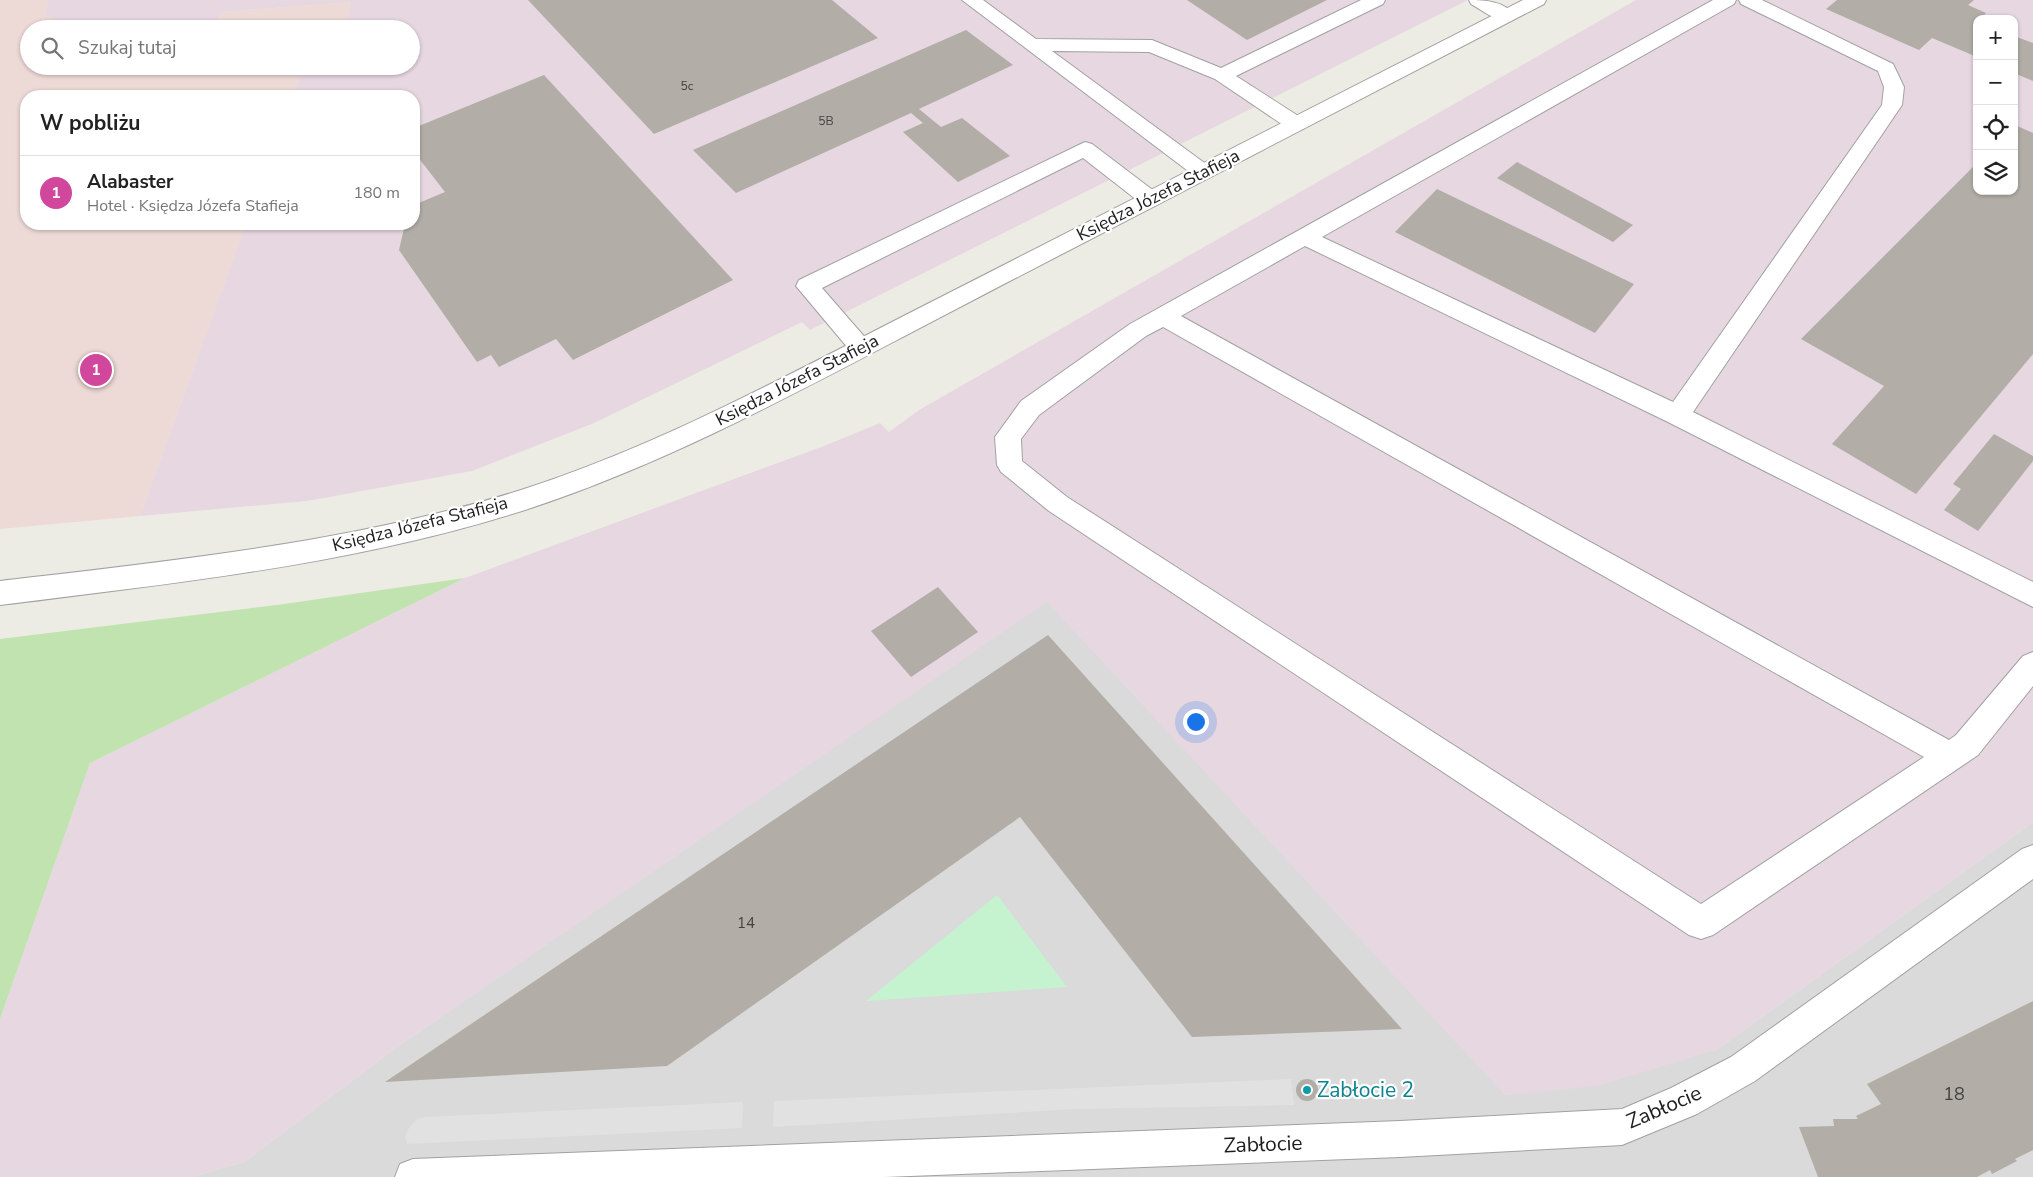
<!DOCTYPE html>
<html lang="pl">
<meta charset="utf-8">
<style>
body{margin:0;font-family:"Nunito Sans",sans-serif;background:#f6f6f6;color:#222}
.controls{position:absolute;right:15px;top:15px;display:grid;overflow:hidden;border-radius:10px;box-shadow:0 1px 4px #0004}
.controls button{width:45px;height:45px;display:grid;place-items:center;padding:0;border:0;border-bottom:1px solid #e0e0e0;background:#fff;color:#222;font:25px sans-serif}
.you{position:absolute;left:1195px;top:721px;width:18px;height:18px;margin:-12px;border:4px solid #fff;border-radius:50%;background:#1a73e8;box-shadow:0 0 0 8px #1a73e833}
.badge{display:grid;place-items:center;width:32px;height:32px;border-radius:50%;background:#b72d14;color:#fff;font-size:16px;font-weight:700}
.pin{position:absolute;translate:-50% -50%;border:2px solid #fff;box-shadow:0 1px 5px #0006}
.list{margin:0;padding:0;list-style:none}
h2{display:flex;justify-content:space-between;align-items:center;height:65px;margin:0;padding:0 20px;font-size:21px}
h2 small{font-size:16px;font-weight:400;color:#767676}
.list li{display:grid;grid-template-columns:32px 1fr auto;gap:15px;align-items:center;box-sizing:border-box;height:75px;padding:0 20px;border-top:1px solid #e0e0e0}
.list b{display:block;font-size:19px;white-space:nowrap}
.list p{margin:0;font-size:16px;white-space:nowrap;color:#767676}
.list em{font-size:16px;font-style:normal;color:#767676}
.icon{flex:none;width:28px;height:28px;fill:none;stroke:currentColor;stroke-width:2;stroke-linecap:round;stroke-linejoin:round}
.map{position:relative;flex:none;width:2033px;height:1177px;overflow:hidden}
.search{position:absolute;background:#fff;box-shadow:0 1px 4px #0004;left:20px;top:20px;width:400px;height:55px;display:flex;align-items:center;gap:12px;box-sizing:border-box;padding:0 18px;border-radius:28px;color:#767676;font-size:19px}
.panel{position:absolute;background:#fff;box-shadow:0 1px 4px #0004;left:20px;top:90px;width:400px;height:140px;border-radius:20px}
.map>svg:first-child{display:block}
</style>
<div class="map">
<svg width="2033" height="1177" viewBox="0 0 2033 1177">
<rect width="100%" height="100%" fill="#edece4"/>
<!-- residential -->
<path fill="#dbdada" d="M 1047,601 L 1506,1095 L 1716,1050 L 2033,822 L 2033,1177 L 191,1177 L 244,1162 L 397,1047 Z"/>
<!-- commercial -->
<g fill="#edd9d5">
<path d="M 0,0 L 48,0 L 45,15 L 74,29 L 29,29 L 29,66 L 304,66 L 293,96 L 26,96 L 26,224 L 246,224 L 140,516 L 0,529 Z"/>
<path d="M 351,2 L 345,29 L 212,29 L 222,12 Z"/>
</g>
<!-- industrial -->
<g fill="#e6d7e1" fill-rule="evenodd">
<path d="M 48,0 L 1468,0 L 810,330 L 802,322 L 594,423 L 472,471 L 307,501 L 140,516 L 246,224 L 414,224 L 414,96 L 293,96 L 304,66 L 411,66 L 411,29 L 345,29 L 351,2 L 222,12 L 212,29 L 74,29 L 45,15 Z"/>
<path d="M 1636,0 L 2033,0 L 2033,822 L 1716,1050 L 1597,1086 L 1505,1095 L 1047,602 L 397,1047 L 244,1162 L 191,1177 L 0,1177 L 0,1019 L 90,763 L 465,578 L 824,446 L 880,423 L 889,432 L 919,410 ZM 1977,19 L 2014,19 L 2014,191 L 1977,191 Z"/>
</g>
<!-- grass -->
<path fill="#c0e3af" d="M 465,578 L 90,763 L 0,1019 L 0,639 L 277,605 Z"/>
<!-- park -->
<path fill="#c5f3d0" d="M 997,895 L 1067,987 L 866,1001 Z"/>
<!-- parking -->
<g fill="#e1e1e1">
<path d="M 1291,1079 L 1294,1105 L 1077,1109 L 773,1127 L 774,1101 Z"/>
<path d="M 743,1102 L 742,1128 L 407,1144 L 405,1136 L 409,1128 L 417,1119 L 426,1117 Z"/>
</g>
<!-- building -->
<g fill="#b2aea7">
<path d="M 528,0 L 832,0 L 878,38 L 654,134 Z"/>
<path d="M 1187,0 L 1327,0 L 1247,40 Z"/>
<path d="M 1837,0 L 1974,0 L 1968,5 L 1986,13 L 1980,19 L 1977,19 L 1977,57 L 1932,38 L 1919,50 L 1826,9 Z"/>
<path d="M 966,30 L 1013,65 L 919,109 L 941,127 L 962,118 L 1010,156 L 958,182 L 903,132 L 923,123 L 911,113 L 736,193 L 693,150 Z"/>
<path d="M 2014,36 L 2033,43 L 2033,81 L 2014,73 Z"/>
<path d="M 544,75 L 733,280 L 573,360 L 556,339 L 499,367 L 491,355 L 477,362 L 399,250 L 405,224 L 414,224 L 414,205 L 445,192 L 414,152 L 414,128 Z"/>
<path d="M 2015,125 L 2033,133 L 2033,354 L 1916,494 L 1832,444 L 1884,386 L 1801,339 L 1977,163 L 1977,191 L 2014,191 Z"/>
<path d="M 1517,162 L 1633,225 L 1613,242 L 1497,178 Z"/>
<path d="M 1437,189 L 1634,284 L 1595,333 L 1395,232 Z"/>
<path d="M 1994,434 L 2033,456 L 2033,461 L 1978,531 L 1944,510 L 1961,489 L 1953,484 Z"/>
<path d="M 938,587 L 978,632 L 911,677 L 871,631 Z"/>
<path d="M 1048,635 L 1402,1029 L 1192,1037 L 1020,817 L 667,1066 L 385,1082 Z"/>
<path d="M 2033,1001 L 2033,1150 L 2015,1159 L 2017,1161 L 1992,1174 L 1990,1170 L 1977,1177 L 1818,1177 L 1799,1127 L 1834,1126 L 1833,1119 L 1858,1119 L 1856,1116 L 1881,1104 L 1867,1084 Z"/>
<circle cx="1307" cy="1090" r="11"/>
</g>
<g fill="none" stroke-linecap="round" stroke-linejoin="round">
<!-- service casing -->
<g stroke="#a1a1a1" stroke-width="2">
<g id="service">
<path d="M 962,0 L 983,0 L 1036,39 L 1152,40 L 1221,68 L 1361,0 L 1385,0 L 1383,4 L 1236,76 L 1303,119 L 1306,124 L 1303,129 L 1296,130 L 1289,129 L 1215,79 L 1149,52 L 1052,51 L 1210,167 L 1214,172 L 1210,177 L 1203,179 L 1196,177 Z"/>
<path d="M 1469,0 C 1485,0 1505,1 1515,16 L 1513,20 C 1498,24 1484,11 1471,4 Z"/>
<path d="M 1713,0 L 1736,0 L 1734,4 L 1322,237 L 1673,402 L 1882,105 L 1884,87 L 1878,71 L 1741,4 L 1739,0 L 1762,0 L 1893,64 L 1904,87 L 1902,105 L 1693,412 L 2033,582 L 2033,607 L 1668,422 L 1305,246 L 1181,316 L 1949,740 L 1956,735 L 2023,656 L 2033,652 L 2033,686 L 1978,755 L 1713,935 L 1701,939 L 1689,935 L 1049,511 L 1001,472 L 997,465 L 995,437 L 1021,401 L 1130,324 ZM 1163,327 L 1924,757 L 1701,904 L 1067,497 L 1022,461 L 1021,439 L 1039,415 L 1146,336 Z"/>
<path d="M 1085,142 L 1092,144 L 1158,194 L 1161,199 L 1158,204 L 1150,206 L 1142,204 L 1083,158 L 822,288 L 869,342 L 873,348 L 869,354 L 861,357 L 853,354 L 796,286 L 799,280 Z"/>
</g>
</g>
<!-- minor casing -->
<g stroke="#a1a1a1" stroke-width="2">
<g id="minor">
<path d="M 1523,0 L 1546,0 L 1544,4 C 1350,105 1156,205 962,306 C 821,379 680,459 528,509 C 358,564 177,583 0,605 L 0,581 C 171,561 356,542 521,490 C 668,443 804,366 941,297 C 1135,198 1329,99 1523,0 Z"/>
<path d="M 2033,845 L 2033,879 L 1755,1081 L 1697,1114 L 1622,1145 L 1400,1157 L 885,1177 L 395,1177 L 400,1164 L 413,1159 L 1400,1121 L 1622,1109 L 1671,1088 L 1731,1057 L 2022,849 Z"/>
</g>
</g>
<!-- service -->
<use href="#service" fill="#fff" fill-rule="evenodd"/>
<!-- minor -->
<use href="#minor" fill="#fff" fill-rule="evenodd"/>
</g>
<!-- markers -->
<circle fill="#0f9aa8" stroke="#fff" stroke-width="2" cx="1307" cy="1090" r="5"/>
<g text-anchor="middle" stroke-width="4.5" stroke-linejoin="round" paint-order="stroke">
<!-- far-number labels -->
<g font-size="12" fill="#424140">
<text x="687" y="90">5c</text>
<text x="826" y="125">5B</text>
</g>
<!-- number labels -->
<g font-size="15" fill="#424140">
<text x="746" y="928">14</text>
</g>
<!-- street labels -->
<g font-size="18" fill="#1d1d1d" stroke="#fff">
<text transform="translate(1158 195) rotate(-27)" y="6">Księdza Józefa Stafieja</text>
<text transform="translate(797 380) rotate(-27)" y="6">Księdza Józefa Stafieja</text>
<text transform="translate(420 524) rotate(-14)" y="6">Księdza Józefa Stafieja</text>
</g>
<!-- near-number labels -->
<g font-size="18" fill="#424140">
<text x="1954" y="1100">18</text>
</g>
<!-- near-culture labels -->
<g font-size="21" fill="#0d838f" stroke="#fff" text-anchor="start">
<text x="1317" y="1097">Zabłocie 2</text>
</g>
<!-- near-street labels -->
<g font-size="21" fill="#1d1d1d" stroke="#fff">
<text transform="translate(1664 1107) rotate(-23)" y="7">Zabłocie</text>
<text transform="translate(1263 1144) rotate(-2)" y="7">Zabłocie</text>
</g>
</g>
</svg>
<div class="controls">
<button>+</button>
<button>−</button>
<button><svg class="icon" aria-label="locate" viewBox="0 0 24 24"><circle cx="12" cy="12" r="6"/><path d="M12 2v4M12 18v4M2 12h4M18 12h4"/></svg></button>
<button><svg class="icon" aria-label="layers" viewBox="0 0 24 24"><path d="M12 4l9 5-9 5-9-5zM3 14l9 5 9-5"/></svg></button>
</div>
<div class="you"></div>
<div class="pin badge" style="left:96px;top:370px;background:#d1479c">1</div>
<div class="search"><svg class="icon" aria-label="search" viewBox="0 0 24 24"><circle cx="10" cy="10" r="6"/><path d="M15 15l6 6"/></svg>Szukaj tutaj</div>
<section class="panel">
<h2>W pobliżu<small></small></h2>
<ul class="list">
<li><span class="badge" style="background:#d1479c">1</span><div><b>Alabaster</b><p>Hotel · Księdza Józefa Stafieja</p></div><em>180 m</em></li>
</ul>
</section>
</div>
